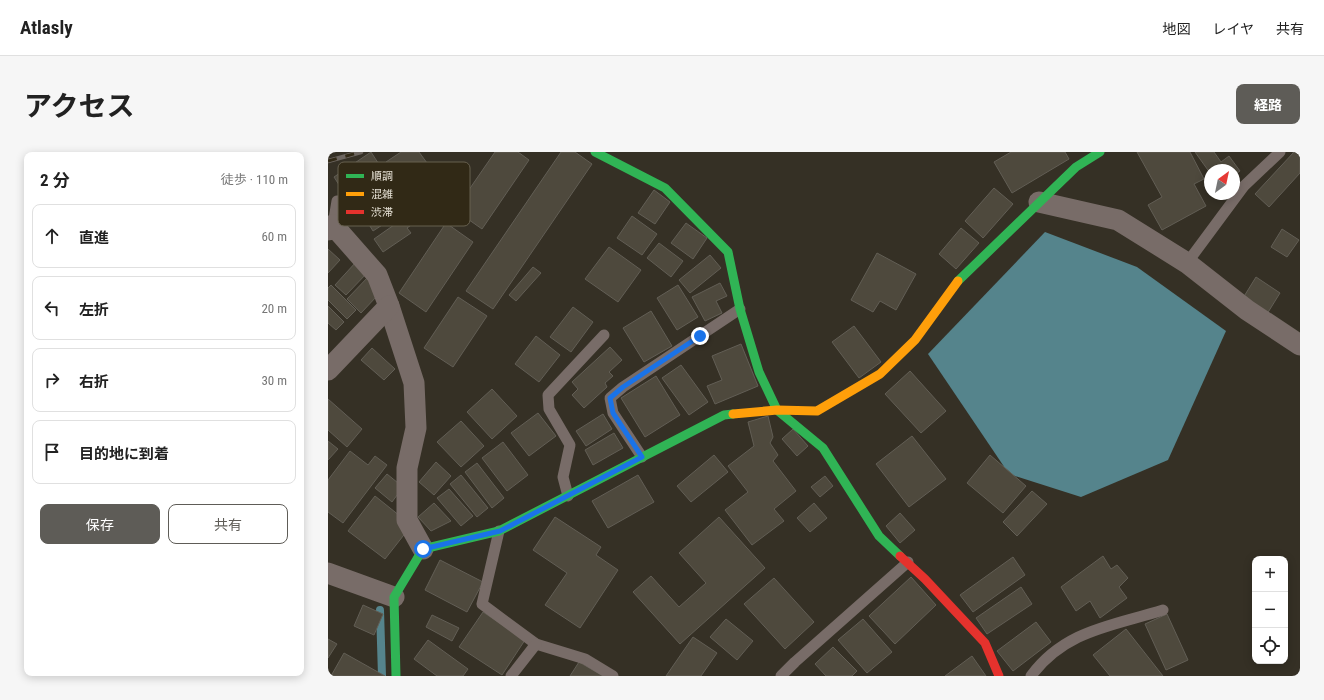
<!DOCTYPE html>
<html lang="ja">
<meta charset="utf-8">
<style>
body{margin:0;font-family:"Roboto Condensed","Noto Sans JP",sans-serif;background:#f6f6f6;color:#222}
.controls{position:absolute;right:12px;bottom:12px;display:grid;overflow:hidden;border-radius:8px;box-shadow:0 2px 10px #0003}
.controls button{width:36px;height:36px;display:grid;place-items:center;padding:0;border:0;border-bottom:1px solid #e0e0e0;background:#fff;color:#222;font:20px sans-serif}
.compass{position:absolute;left:876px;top:12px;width:36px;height:36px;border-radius:50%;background:#fff;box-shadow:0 2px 10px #0003;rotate:33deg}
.stop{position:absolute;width:12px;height:12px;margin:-9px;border:3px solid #1a73e8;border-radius:50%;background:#fff}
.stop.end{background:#1a73e8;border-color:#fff;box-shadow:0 1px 4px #0008}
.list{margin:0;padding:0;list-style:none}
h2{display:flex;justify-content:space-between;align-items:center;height:52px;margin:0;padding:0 16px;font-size:17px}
h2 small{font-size:13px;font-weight:400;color:#767676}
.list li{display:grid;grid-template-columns:26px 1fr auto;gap:12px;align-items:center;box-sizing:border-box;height:64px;margin:0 8px 8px;padding:0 8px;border:1px solid #e0e0e0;border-radius:8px}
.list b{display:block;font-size:15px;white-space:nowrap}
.list em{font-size:13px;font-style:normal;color:#767676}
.actions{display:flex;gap:8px;padding:12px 16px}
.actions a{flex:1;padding:9px 0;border:1px solid #5e5c57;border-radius:8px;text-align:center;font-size:14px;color:#5e5c57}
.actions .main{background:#5e5c57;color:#fff}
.icon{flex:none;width:22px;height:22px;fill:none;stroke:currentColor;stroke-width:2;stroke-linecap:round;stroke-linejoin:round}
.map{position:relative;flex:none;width:972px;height:524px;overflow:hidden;border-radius:8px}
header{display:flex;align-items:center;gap:24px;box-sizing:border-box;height:56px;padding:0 20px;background:#fff;border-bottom:1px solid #e0e0e0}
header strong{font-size:19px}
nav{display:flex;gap:22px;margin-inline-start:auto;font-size:14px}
.intro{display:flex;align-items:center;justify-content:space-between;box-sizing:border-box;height:96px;padding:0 24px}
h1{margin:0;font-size:28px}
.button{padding:10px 18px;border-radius:8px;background:#5e5c57;color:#fff;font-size:14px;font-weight:700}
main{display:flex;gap:24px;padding:0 24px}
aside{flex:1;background:#fff;border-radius:8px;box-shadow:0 2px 10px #0003}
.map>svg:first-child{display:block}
</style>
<header>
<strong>Atlasly</strong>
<nav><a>地図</a><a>レイヤ</a><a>共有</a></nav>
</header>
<div class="intro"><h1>アクセス</h1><a class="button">経路</a></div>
<main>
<aside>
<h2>2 分<small>徒歩 · 110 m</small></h2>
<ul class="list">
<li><svg class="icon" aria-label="ahead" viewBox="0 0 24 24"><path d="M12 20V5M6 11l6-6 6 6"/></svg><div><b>直進</b></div><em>60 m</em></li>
<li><svg class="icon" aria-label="left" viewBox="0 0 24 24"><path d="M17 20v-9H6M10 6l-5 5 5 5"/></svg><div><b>左折</b></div><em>20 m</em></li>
<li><svg class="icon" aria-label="right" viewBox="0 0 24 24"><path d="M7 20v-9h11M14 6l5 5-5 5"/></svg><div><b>右折</b></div><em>30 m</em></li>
<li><svg class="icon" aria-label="arrive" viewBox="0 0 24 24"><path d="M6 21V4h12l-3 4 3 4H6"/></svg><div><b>目的地に到着</b></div></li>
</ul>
<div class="actions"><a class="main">保存</a><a>共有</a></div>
</aside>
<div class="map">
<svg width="972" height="524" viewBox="0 0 972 524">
<rect width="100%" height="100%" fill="#353025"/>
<!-- water -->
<path fill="#55848c" d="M 717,80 L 809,115 L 898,179 L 840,308 L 753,345 L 681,322 L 600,202 Z"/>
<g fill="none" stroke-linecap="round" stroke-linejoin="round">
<!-- stream -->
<path stroke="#55848c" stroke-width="8" d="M 52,458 L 54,524"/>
</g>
<!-- building -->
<g fill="#4e493d" stroke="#625e55">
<path d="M 43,0 L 52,14 L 15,39 L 6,25 Z"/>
<path d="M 73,0 L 91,0 L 99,11 L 71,30 L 58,10 Z"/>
<path d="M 167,0 L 190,0 L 201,8 L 154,77 L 127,58 Z"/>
<path d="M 233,0 L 247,0 L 264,12 L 165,157 L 138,139 Z"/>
<path d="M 683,0 L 737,0 L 741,7 L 684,41 L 666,10 Z"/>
<path d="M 809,0 L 862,0 L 876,27 L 866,32 L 878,54 L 834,78 L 820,53 L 834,45 Z"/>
<path d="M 867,0 L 886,0 L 893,10 L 901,4 L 912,19 L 906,23 L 906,18 L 882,18 L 882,21 Z"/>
<path d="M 966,0 L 972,0 L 972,21 L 941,55 L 927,42 Z"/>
<path d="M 666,36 L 685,52 L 655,86 L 637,69 Z"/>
<path d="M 70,38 L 82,55 L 45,79 L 37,66 L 50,58 L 48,52 Z"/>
<path d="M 326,38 L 342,50 L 327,72 L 310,61 Z"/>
<path d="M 83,61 L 89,69 L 79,76 L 83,81 L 55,100 L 46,87 Z"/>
<path d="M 304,64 L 329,82 L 314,103 L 289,86 Z"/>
<path d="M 118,71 L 145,90 L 98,160 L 71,141 Z"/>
<path d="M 358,71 L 379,86 L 365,107 L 343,91 Z"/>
<path d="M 633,76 L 651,91 L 628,117 L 611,102 Z"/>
<path d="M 954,77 L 971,88 L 959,105 L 943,95 Z"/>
<path d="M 331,91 L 355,109 L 343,125 L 319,106 Z"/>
<path d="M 281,95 L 313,118 L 290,150 L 257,127 Z"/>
<path d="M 0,97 L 12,108 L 0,121 Z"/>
<path d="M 549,101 L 588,122 L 568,158 L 552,149 L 545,160 L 523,148 Z"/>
<path d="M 382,103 L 393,116 L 362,141 L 351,128 Z"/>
<path d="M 28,110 L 40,120 L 18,143 L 7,133 Z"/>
<path d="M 205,115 L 213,121 L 188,149 L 181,143 Z"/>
<path d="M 41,124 L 49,144 L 33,161 L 19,147 Z"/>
<path d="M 928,125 L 952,141 L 939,162 L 915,146 Z"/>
<path d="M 392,131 L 399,144 L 388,149 L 394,161 L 377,169 L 364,145 Z"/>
<path d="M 3,133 L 28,158 L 19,167 L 0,148 L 0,136 Z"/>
<path d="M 350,133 L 370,165 L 349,178 L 329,146 Z"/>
<path d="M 130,145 L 159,164 L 125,215 L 96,196 Z"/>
<path d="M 0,154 L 16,170 L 8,178 L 0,171 Z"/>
<path d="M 245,155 L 265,170 L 243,200 L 222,185 Z"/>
<path d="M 323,159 L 344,194 L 316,210 L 295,176 Z"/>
<path d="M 526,174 L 553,210 L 531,226 L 504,190 Z"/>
<path d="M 208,184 L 232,203 L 211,230 L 187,212 Z"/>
<path d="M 413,192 L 430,234 L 387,252 L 379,234 L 394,228 L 384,204 Z"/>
<path d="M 282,195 L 294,208 L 281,220 L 285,224 L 277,231 L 279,235 L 256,256 L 244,243 L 250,237 L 244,230 Z"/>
<path d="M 44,196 L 67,217 L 56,228 L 33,208 Z"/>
<path d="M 353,213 L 380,250 L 361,263 L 334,226 Z"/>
<path d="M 582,219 L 618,259 L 593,281 L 557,242 Z"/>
<path d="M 328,224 L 352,263 L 317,285 L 293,246 Z"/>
<path d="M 164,237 L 189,264 L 164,287 L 139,260 Z"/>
<path d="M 0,247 L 34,277 L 19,295 L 0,278 Z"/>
<path d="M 210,261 L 228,284 L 201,304 L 183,281 Z"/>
<path d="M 275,262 L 284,277 L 258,294 L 248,279 Z"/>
<path d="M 440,264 L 445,285 L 442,291 L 450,303 L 445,309 L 468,339 L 446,357 L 456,369 L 424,393 L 397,358 L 420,340 L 400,314 L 426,294 L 420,270 Z"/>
<path d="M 133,269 L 156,294 L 133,315 L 109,290 Z"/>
<path d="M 465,277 L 480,294 L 469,304 L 454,287 Z"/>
<path d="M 286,281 L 295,296 L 265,313 L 257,298 Z"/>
<path d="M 584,284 L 618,327 L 581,355 L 548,312 Z"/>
<path d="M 0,289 L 10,297 L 0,308 Z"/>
<path d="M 175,290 L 200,323 L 179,339 L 154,306 Z"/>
<path d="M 22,299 L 40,313 L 47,304 L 59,313 L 15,371 L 0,360 L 0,328 Z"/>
<path d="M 386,303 L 400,320 L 363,350 L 349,334 Z"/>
<path d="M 662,303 L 698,334 L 675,361 L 639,331 Z"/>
<path d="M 108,310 L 123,324 L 106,343 L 91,330 Z"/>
<path d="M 149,311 L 176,346 L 164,356 L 137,320 Z"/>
<path d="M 59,322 L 75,335 L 64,350 L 47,336 Z"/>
<path d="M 133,323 L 160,356 L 149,365 L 122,332 Z"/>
<path d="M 310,323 L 326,350 L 280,376 L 264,349 Z"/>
<path d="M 497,324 L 505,334 L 492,345 L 483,335 Z"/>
<path d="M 121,337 L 145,364 L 133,374 L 109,346 Z"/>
<path d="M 704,339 L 719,352 L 689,384 L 675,370 Z"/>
<path d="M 47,344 L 72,364 L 79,379 L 57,407 L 20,379 Z"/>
<path d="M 106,351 L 123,369 L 103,379 L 90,365 Z"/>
<path d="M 486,351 L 499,366 L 482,380 L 469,366 Z"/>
<path d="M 572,361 L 587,378 L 572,391 L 558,374 Z"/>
<path d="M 227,365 L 273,395 L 268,403 L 290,418 L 252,476 L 217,453 L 239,421 L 205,398 Z"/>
<path d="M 391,365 L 437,416 L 352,492 L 305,440 L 323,424 L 351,455 L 378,431 L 351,401 Z"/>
<path d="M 775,404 L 783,417 L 789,413 L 800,426 L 791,435 L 799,446 L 772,466 L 762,449 L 748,459 L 733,435 Z"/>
<path d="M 685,405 L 697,423 L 645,460 L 632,443 Z"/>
<path d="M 112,408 L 155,430 L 139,460 L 97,438 Z"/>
<path d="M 583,425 L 608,453 L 567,492 L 541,464 Z"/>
<path d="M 446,426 L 486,470 L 457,497 L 416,452 Z"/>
<path d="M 693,435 L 704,452 L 659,482 L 648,466 Z"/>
<path d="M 35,453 L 55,462 L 46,483 L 26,474 Z"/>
<path d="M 155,460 L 197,488 L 174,523 L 131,495 Z"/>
<path d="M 839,462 L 860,508 L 838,518 L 817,472 Z"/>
<path d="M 104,463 L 131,476 L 124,489 L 98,475 Z"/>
<path d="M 398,467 L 425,489 L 409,508 L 382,485 Z"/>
<path d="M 535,467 L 564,500 L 539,521 L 510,488 Z"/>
<path d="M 708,470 L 723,490 L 685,519 L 669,499 Z"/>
<path d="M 798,477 L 835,524 L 782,524 L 765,503 Z"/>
<path d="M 365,485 L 389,501 L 373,524 L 338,524 Z"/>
<path d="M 0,487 L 9,492 L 0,506 Z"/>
<path d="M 100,488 L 140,517 L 135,524 L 109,524 L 86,507 Z"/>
<path d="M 505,495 L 529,519 L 524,524 L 498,524 L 487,512 Z"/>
<path d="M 16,501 L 57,524 L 3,524 Z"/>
<path d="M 644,504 L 658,524 L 617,524 Z"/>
<path d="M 251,510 L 275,524 L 242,524 Z"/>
</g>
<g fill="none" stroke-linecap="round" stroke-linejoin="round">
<!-- lane -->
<g stroke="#786c68" stroke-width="11">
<path d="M 5,73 L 9,49"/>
<path d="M 859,111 L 916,34 L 952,0"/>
<path d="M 314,305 L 285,261 L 282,246 L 295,235 L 412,157"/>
<path d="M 240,344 L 235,325 L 242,293 L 221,257 L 220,243 L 276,183"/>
<path d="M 171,379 L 154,452 L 208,492 L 257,507 L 285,524"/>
<path d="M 183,524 L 208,492"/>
<path d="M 453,524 L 467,510 L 580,410"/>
<path d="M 703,524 C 737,478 784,474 835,458"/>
</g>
<!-- street -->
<g stroke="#786c68" stroke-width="21">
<path d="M 711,50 L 790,68 L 859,111 L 919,158 L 972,193"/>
<path d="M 0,78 L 5,73 L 49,123 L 61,154 L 86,231 L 88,276 L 79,316 L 79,368 L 95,397"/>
<path d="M 0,218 L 61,154"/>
<path d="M 0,421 L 66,445"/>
</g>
<!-- fast -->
<g stroke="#30b455" stroke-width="9">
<path d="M 267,0 L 337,36 L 400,100 L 412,157 L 431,220 L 449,258 L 495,296 L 551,384 L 572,404"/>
<path d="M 630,129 L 748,15 L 772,0"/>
<path d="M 68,524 L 66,445 L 95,397 L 171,379 L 396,263 L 405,262"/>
</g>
<!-- slow -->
<path stroke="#ff9f0a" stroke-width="9" d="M 405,262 L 449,258 L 489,259 L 552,222 L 587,188 L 630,129"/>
<!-- jam -->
<path stroke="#e5322d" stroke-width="9" d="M 572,404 L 597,427 L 657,491 L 671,524"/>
<!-- rail casing -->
<g stroke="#6d6660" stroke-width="4.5">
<path id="rail" d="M 0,9 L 33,0"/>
</g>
<!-- rail -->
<use href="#rail" stroke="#312916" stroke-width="3" stroke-dasharray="9" stroke-linecap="butt"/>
</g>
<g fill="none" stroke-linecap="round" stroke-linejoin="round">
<!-- route -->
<path stroke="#1a73e8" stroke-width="5" d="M 95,397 L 172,379 L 314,305 L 285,261 L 282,246 L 295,235 L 372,184"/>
</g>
<!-- legend -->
<rect x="10" y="10" width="132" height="64" rx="6" fill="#312916" stroke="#67604f" stroke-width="1"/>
<rect x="18" y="22" width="18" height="4" fill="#30b455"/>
<rect x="18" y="40" width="18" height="4" fill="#ff9f0a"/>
<rect x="18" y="58" width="18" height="4" fill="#e5322d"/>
<g font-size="11" fill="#e5e0d4">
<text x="43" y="28">順調</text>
<text x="43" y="46">混雑</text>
<text x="43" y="64">渋滞</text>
</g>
</svg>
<div class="controls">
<button>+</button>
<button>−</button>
<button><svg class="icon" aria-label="locate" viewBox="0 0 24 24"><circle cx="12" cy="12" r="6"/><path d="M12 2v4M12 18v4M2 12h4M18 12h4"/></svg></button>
</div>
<svg class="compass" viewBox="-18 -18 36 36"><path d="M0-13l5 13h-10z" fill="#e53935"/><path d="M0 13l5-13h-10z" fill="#767676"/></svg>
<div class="stop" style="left:95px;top:397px"></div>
<div class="stop end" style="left:372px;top:184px"></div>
</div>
</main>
